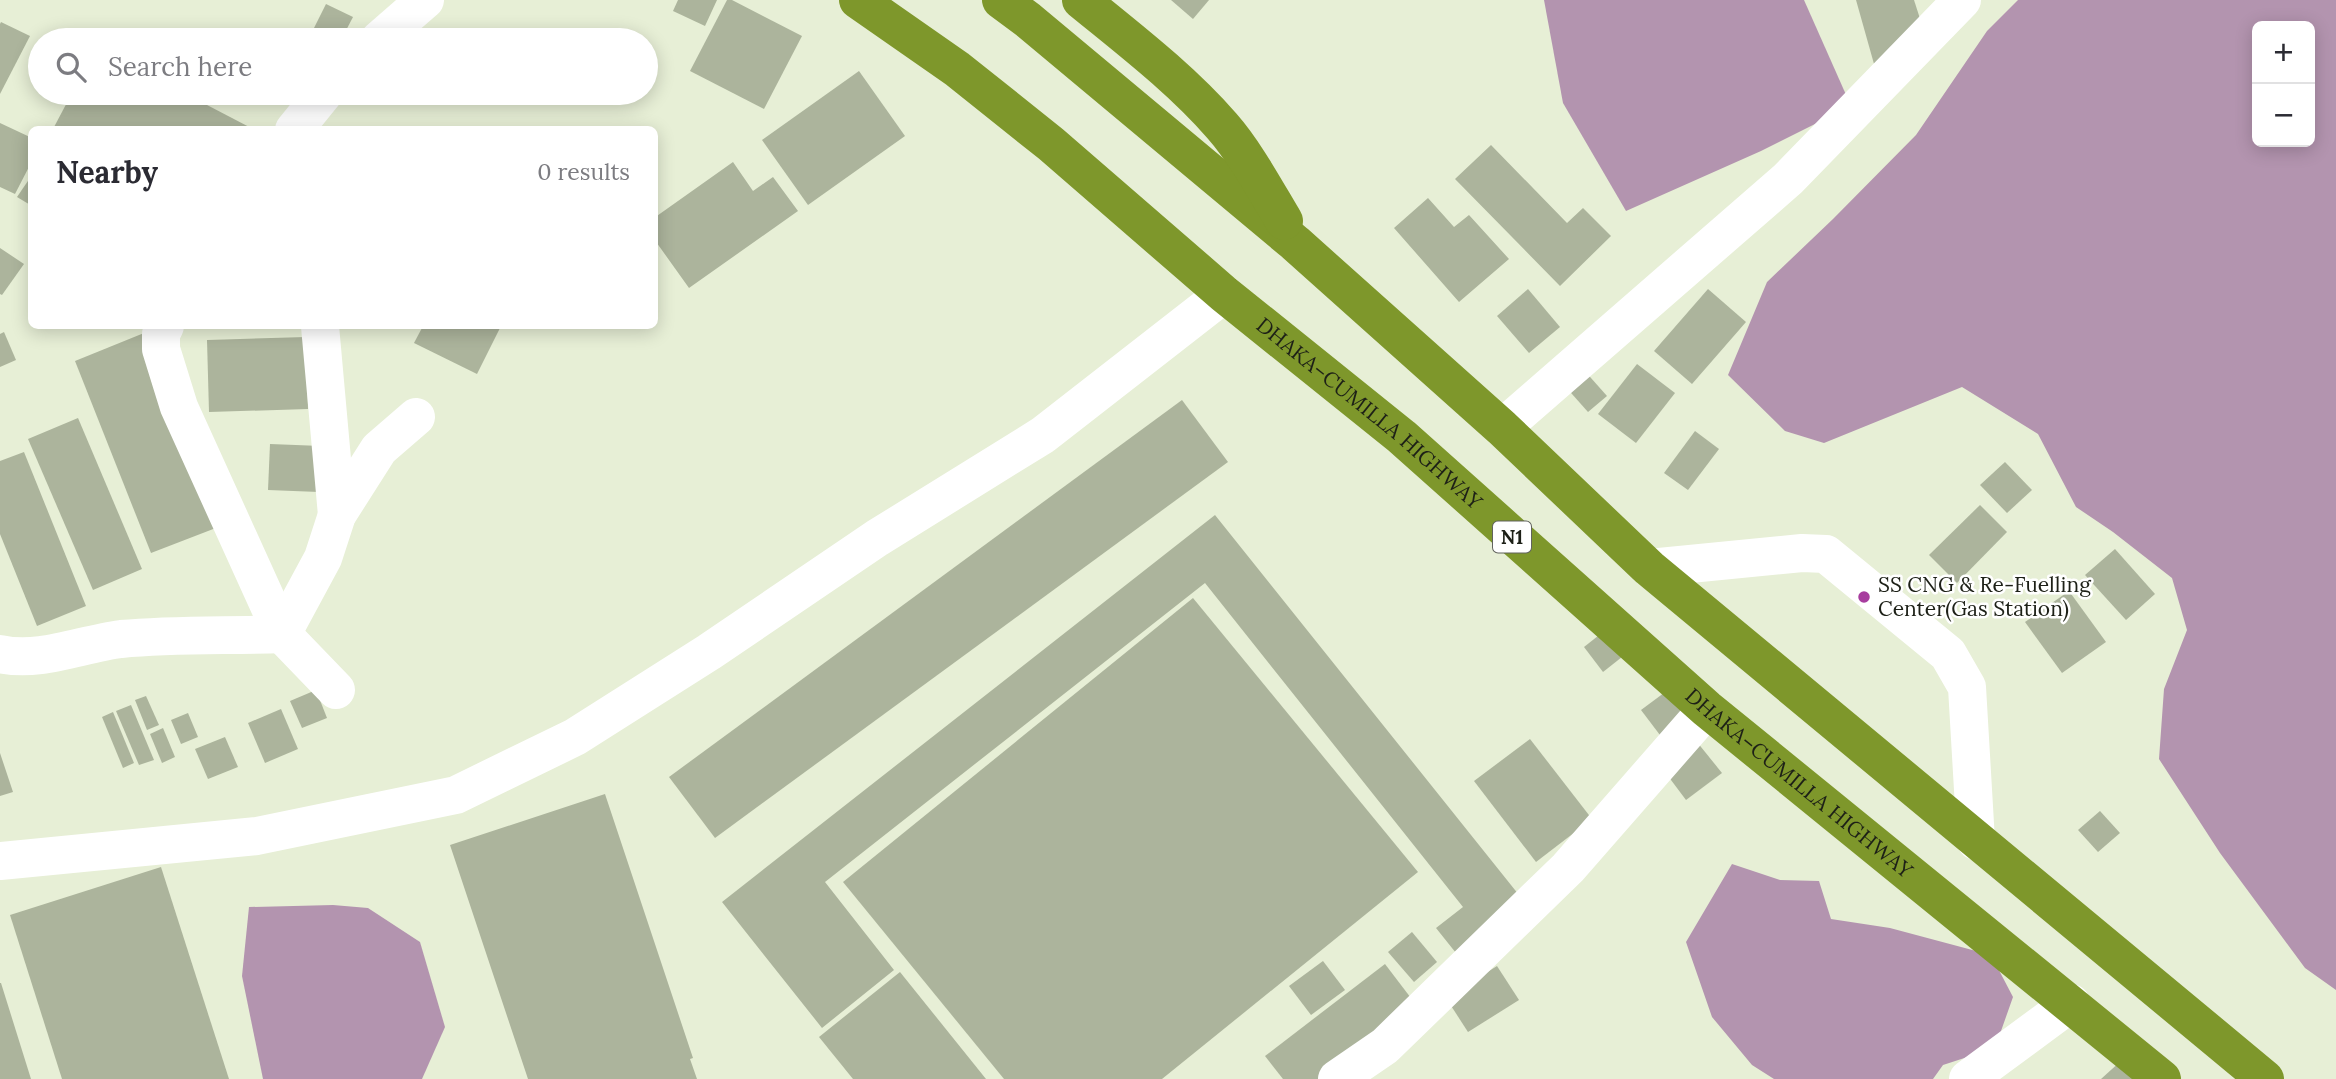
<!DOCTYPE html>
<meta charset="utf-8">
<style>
body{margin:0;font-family:Lora,serif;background:#f7f7f7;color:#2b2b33}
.controls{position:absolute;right:21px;top:21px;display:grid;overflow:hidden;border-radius:10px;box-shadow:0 4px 18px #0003}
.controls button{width:63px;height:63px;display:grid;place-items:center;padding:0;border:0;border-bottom:2px solid #e1e1e2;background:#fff;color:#2b2b33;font:35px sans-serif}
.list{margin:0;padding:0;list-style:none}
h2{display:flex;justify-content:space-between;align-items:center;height:91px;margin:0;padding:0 28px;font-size:30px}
h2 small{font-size:23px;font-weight:400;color:#7c7c81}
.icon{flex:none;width:38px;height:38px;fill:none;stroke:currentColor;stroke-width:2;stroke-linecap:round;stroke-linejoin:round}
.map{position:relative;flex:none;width:2336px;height:1079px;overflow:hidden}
.search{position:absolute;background:#fff;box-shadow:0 4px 18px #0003;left:28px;top:28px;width:630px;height:77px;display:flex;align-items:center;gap:18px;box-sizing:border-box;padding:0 24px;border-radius:38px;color:#7c7c81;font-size:26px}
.panel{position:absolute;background:#fff;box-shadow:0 4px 18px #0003;left:28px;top:126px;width:630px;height:203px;border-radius:10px}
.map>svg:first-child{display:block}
</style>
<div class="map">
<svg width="2336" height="1079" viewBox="0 0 2336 1079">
<rect width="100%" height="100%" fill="#e7efd6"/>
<!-- water -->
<g fill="#b394af" fill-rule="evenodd">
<path d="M 1544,0 L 1804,0 L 1851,106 L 1761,151 L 1626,211 L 1563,103 Z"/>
<path d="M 2018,0 L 2336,0 L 2336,990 L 2305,968 L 2220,853 L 2159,759 L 2164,689 L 2187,630 L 2172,578 L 2113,532 L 2076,507 L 2038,434 L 1962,387 L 1824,443 L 1785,431 L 1728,375 L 1767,282 L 1833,219 L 1916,135 L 1987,31 ZM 2310,26 L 2310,142 L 2257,142 L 2257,26 Z"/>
<path d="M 1732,864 L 1780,880 L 1819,881 L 1831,919 L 1890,928 L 1991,955 L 2013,997 L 1995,1048 L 1943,1065 L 1933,1079 L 1774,1079 L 1752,1065 L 1712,1017 L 1686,942 Z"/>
<path d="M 333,905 L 368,908 L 420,942 L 445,1027 L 422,1079 L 263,1079 L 242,976 L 249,907 Z"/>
</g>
<!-- building -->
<g fill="#acb49c">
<path d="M 678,0 L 717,0 L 705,26 L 673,11 Z"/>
<path d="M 727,0 L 732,0 L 802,36 L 764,109 L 690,71 Z"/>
<path d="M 1171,0 L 1209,0 L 1193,19 Z"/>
<path d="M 1856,0 L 1914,0 L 1923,28 L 1874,64 Z"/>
<path d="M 326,4 L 353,17 L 341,40 L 308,40 Z"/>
<path d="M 1,22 L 30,36 L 0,94 L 0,24 Z"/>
<path d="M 859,71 L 905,136 L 808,205 L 762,140 Z"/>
<path d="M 72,93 L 184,93 L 255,130 L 55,130 L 53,129 Z"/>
<path d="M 0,123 L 32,138 L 32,161 L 15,194 L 0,187 Z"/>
<path d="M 1491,145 L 1567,223 L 1583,208 L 1611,236 L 1560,286 L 1455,179 Z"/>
<path d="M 733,162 L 753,191 L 773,177 L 798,211 L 689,288 L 654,239 L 654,218 Z"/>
<path d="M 32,175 L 32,206 L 17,197 Z"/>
<path d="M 1428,198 L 1454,227 L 1469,215 L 1509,259 L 1459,302 L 1394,228 Z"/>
<path d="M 0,248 L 24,264 L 2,295 L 0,294 Z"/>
<path d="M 1528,289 L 1560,327 L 1529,353 L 1497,316 Z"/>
<path d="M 1708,289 L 1746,322 L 1692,384 L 1654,351 Z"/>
<path d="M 423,326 L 501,326 L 477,374 L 414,343 Z"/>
<path d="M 4,332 L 16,360 L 0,367 L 0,334 Z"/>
<path d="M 144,333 L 221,526 L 151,553 L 75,361 Z"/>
<path d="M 306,337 L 308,409 L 209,412 L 207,340 Z"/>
<path d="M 1575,360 L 1607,396 L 1588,412 L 1556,376 Z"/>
<path d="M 1637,364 L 1675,393 L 1636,443 L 1598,414 Z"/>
<path d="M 1182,400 L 1228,462 L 715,838 L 669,777 Z"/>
<path d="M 78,418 L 142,569 L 93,590 L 28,439 Z"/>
<path d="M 1695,431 L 1719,449 L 1688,490 L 1664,473 Z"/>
<path d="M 270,444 L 321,446 L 319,492 L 268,490 Z"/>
<path d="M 24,452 L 86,606 L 37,626 L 0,534 L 0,461 Z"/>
<path d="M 2005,462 L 2032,490 L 2007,513 L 1980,485 Z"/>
<path d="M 1980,505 L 2007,532 L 1957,583 L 1929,555 Z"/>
<path d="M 1215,515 L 1527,905 L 1460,958 L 1436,928 L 1463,907 L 1205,583 L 825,882 L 894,970 L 822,1028 L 722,902 Z"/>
<path d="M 2115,549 L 2155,594 L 2126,620 L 2085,575 Z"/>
<path d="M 2069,591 L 2106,642 L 2062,673 L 2025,622 Z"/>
<path d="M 1193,598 L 1418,872 L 1162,1079 L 1004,1079 L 843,882 Z"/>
<path d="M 1603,632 L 1622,657 L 1603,672 L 1584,647 Z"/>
<path d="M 1672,687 L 1693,715 L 1663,739 L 1641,710 Z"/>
<path d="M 316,690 L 327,718 L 302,728 L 290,701 Z"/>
<path d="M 146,696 L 159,725 L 147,730 L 135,700 Z"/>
<path d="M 131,705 L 154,760 L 139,765 L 116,711 Z"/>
<path d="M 281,709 L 298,749 L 265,763 L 248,723 Z"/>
<path d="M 113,712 L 134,763 L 123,768 L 102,717 Z"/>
<path d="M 188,713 L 198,737 L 181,744 L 171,720 Z"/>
<path d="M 163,728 L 175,757 L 162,763 L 150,734 Z"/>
<path d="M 225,737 L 238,767 L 208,779 L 195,749 Z"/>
<path d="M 1530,739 L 1592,819 L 1536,862 L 1474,781 Z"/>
<path d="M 1697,742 L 1722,773 L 1686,800 L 1662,768 Z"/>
<path d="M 0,753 L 13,792 L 0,796 Z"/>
<path d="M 605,794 L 693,1058 L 690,1059 L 697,1079 L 528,1079 L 450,845 Z"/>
<path d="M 2100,811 L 2120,833 L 2098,852 L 2078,830 Z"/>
<path d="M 161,867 L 229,1079 L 62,1079 L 10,915 Z"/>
<path d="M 1412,932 L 1437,962 L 1414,982 L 1388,952 Z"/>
<path d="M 1323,961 L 1345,990 L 1311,1015 L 1289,986 Z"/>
<path d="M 1385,964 L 1417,1006 L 1322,1079 L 1283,1079 L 1265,1056 Z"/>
<path d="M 1497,966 L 1519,1000 L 1468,1032 L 1446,998 Z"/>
<path d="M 900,972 L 986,1079 L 853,1079 L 819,1037 Z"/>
<path d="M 0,983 L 1,983 L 31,1079 L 0,1079 Z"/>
<path d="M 2122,1060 L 2140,1079 L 2101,1079 Z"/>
</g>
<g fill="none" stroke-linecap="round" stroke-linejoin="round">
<!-- minor -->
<g stroke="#fff" stroke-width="38">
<path d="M 379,40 L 425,0"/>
<path d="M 294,130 L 324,93"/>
<path d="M 165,326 L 161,334 L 161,349 L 179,407 L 282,634 L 336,690"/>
<path d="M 320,326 L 337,515"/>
<path d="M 1502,428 L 1788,179 L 1962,0"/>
<path d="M 1649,568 L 1802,553 L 1826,554 L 1948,654 L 1967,687 L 1976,841"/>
<path d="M 0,654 C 40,663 81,644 121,639 C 174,634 229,636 282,634 L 323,558 L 337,515 L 379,449 L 416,417"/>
<path d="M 0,861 L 257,836 L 456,795 L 575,737 L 709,652 L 877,538 L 1043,435 L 1224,294"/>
<path d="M 1337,1079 L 1385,1046 L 1568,868 L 1707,709"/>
<path d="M 1968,1079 L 2071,1003"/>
</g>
<!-- highway -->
<g stroke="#7e972b" stroke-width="38">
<path id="s1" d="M 858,0 L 957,69 L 1051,144 L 1224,294 L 1402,437 L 1707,709 L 2162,1079"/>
<path d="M 1001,0 L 1028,20 L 1295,243 L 1502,428 L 1649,568 L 2265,1079"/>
<path d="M 1081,0 C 1130,40 1181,79 1222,126 C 1245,152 1266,191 1284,221"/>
</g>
</g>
<!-- markers -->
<circle fill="#a73d9e" stroke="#fff" stroke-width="2.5" cx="1864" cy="597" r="7"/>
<g text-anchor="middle" stroke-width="5" stroke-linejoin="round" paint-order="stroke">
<!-- shield labels -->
<rect fill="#fff" stroke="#61635d" stroke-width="2" x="1493" y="521.5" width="38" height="31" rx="5"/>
<g font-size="19" font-weight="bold" fill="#1d2017">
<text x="1512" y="544">N1</text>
</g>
<!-- street labels -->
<g font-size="21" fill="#1d2017" stroke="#fff">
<text dy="7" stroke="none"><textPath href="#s1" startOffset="658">DHAKA–CUMILLA HIGHWAY</textPath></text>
<text dy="7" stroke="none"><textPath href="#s1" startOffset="1225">DHAKA–CUMILLA HIGHWAY</textPath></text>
</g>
<!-- poi labels -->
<g font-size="21" fill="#1d2017" stroke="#fff" text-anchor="start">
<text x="1878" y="592">SS CNG &amp; Re-Fuelling<tspan x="1878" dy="24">Center(Gas Station)</tspan></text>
</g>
</g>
</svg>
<div class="controls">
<button>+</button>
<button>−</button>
</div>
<div class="search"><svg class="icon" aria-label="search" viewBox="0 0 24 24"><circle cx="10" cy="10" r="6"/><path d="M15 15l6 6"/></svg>Search here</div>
<section class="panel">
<h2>Nearby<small>0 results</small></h2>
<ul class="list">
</ul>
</section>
</div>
